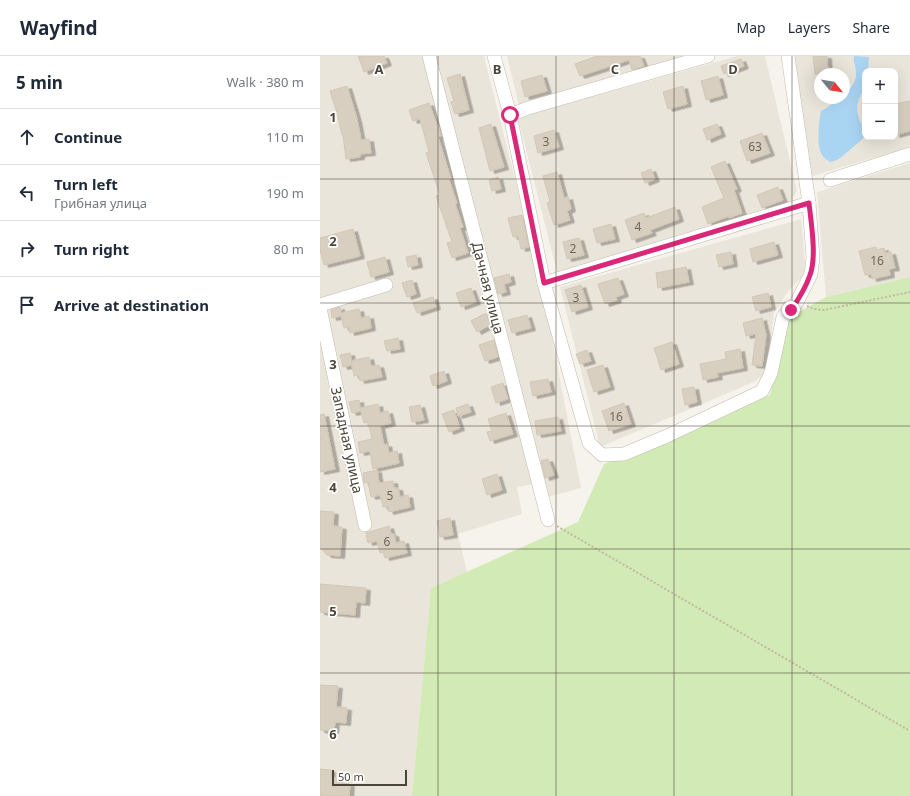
<!DOCTYPE html>
<meta charset="utf-8">
<style>
body{margin:0;font-family:"Noto Sans",sans-serif;background:#f2f2f3;color:#1f2937}
.controls{position:absolute;right:12px;top:12px;display:grid;overflow:hidden;border-radius:8px;box-shadow:0 4px 16px #0002}
.controls button{width:36px;height:36px;display:grid;place-items:center;padding:0;border:0;border-bottom:1px solid #e0e1e3;background:#fff;color:#1f2937;font:20px sans-serif}
.compass{position:absolute;left:494px;top:12px;width:36px;height:36px;border-radius:50%;background:#fff;box-shadow:0 4px 16px #0002;rotate:120deg}
.scale{position:absolute;left:12px;bottom:10px;width:75px;box-sizing:border-box;padding-left:4px;border:2px solid #4b4439;border-top:0;font-size:11px;line-height:14px;white-space:nowrap;color:#4b4439;-webkit-text-stroke:3px #fff;paint-order:stroke}
.stop{position:absolute;width:12px;height:12px;margin:-9px;border:3px solid #db2777;border-radius:50%;background:#fff}
.stop.end{background:#db2777;border-color:#fff;box-shadow:0 1px 4px #0008}
.list{margin:0;padding:0;list-style:none}
h2{display:flex;justify-content:space-between;align-items:center;height:52px;margin:0;padding:0 16px;font-size:17px}
h2 small{font-size:13px;font-weight:400;color:#747a83}
.list li{display:grid;grid-template-columns:26px 1fr auto;gap:12px;align-items:center;box-sizing:border-box;height:56px;padding:0 16px;border-top:1px solid #e0e1e3}
.list b{display:block;font-size:15px;white-space:nowrap}
.list p{margin:0;font-size:13px;white-space:nowrap;color:#747a83}
.list em{font-size:13px;font-style:normal;color:#747a83}
.icon{flex:none;width:22px;height:22px;fill:none;stroke:currentColor;stroke-width:2;stroke-linecap:round;stroke-linejoin:round}
.map{position:relative;flex:none;width:590px;height:740px;overflow:hidden}
header{display:flex;align-items:center;gap:24px;box-sizing:border-box;height:56px;padding:0 20px;background:#fff;border-bottom:1px solid #e0e1e3}
header strong{font-size:19px}
nav{display:flex;gap:22px;margin-inline-start:auto;font-size:14px}
main{display:flex}
aside{flex:1;background:#fff}
.map>svg:first-child{display:block}
</style>
<header>
<strong>Wayfind</strong>
<nav><a>Map</a><a>Layers</a><a>Share</a></nav>
</header>
<main>
<aside>
<h2>5 min<small>Walk · 380 m</small></h2>
<ul class="list">
<li><svg class="icon" aria-label="ahead" viewBox="0 0 24 24"><path d="M12 20V5M6 11l6-6 6 6"/></svg><div><b>Continue</b></div><em>110 m</em></li>
<li><svg class="icon" aria-label="left" viewBox="0 0 24 24"><path d="M17 20v-9H6M10 6l-5 5 5 5"/></svg><div><b>Turn left</b><p>Грибная улица</p></div><em>190 m</em></li>
<li><svg class="icon" aria-label="right" viewBox="0 0 24 24"><path d="M7 20v-9h11M14 6l5 5-5 5"/></svg><div><b>Turn right</b></div><em>80 m</em></li>
<li><svg class="icon" aria-label="arrive" viewBox="0 0 24 24"><path d="M6 21V4h12l-3 4 3 4H6"/></svg><div><b>Arrive at destination</b></div></li>
</ul>
</aside>
<div class="map">
<svg width="590" height="740" viewBox="0 0 590 740">
<defs>
<filter id="shadow"><feDropShadow dx="4.5" dy="2.5" stdDeviation="0" flood-color="#0004"/></filter>
</defs>
<rect width="100%" height="100%" fill="#f6f3ec"/>
<!-- residential -->
<g fill="#eae5da" fill-rule="evenodd">
<path d="M 0,0 L 104,0 L 214,428 L 197,431 L 202,458 L 138,478 L 147,516 L 111,532 L 92,740 L 0,740 Z"/>
<path d="M 114,0 L 164,0 L 221,226 L 261,432 L 224,442 Z"/>
<path d="M 187,0 L 366,0 L 199,50 Z"/>
<path d="M 417,0 L 445,0 L 477,135 L 468,149 L 237,216 L 198,62 Z"/>
<path d="M 474,0 L 590,0 L 590,91 L 492,120 ZM 545,15 L 575,15 L 575,81 L 545,81 ZM 500,18 L 524,18 L 524,42 L 500,42 Z"/>
<path d="M 590,107 L 590,221 L 506,241 L 497,136 Z"/>
<path d="M 481,163 L 485,208 L 483,220 L 469,234 L 454,257 L 446,317 L 434,326 L 280,391 L 240,231 Z"/>
</g>
<!-- green -->
<path fill="#d2eab5" d="M 590,221 L 590,740 L 92,740 L 111,532 L 258,466 L 284,408 L 450,339 L 468,262 L 506,241 Z"/>
<!-- water -->
<path fill="#a9d4f2" d="M 534,0 L 549,1 L 548,15 L 545,15 C 545,19 546,24 545,28 C 543,37 537,43 537,53 C 537,62 544,70 545,80 C 542,84 521,102 517,104 C 515,105 513,105 510,106 C 506,103 501,100 500,94 C 497,85 499,65 501,55 C 508,52 518,42 524,42 L 524,39 C 530,34 537,25 536,16 C 536,10 533,6 534,0 Z"/>
<!-- building -->
<g fill="#d8cfc1" stroke="#d3c7b4" filter="url(#shadow)">
<path d="M 38,0 L 64,0 L 67,7 L 44,16 Z"/>
<path d="M 277,0 L 320,0 L 324,10 L 312,14 L 309,4 L 260,20 L 255,8 Z"/>
<path d="M 493,0 L 507,0 L 508,18 L 495,18 Z"/>
<path d="M 421,3 L 424,10 L 404,18 L 401,10 Z"/>
<path d="M 140,18 L 149,54 L 135,58 L 131,46 L 134,45 L 127,22 Z"/>
<path d="M 222,19 L 227,35 L 205,41 L 201,25 Z"/>
<path d="M 398,20 L 403,39 L 386,44 L 381,25 Z"/>
<path d="M 27,30 L 37,63 L 41,84 L 49,83 L 51,97 L 40,98 L 40,101 L 26,103 L 23,79 L 22,79 L 17,57 L 10,35 Z"/>
<path d="M 363,30 L 367,48 L 348,53 L 343,36 Z"/>
<path d="M 590,45 L 590,75 L 575,79 L 575,48 Z"/>
<path d="M 109,47 L 117,69 L 118,69 L 121,80 L 118,81 L 131,123 L 129,124 L 137,147 L 135,148 L 143,171 L 140,172 L 148,197 L 132,202 L 127,187 L 132,186 L 116,140 L 120,139 L 106,97 L 109,96 L 100,63 L 93,65 L 89,54 Z"/>
<path d="M 171,68 L 184,111 L 170,115 L 159,72 Z"/>
<path d="M 397,68 L 401,78 L 387,84 L 383,73 Z"/>
<path d="M 234,74 L 239,91 L 218,97 L 214,80 Z"/>
<path d="M 442,77 L 450,97 L 427,105 L 420,85 Z"/>
<path d="M 405,105 L 417,133 L 414,134 L 422,157 L 409,162 L 409,160 L 388,168 L 382,151 L 404,142 L 391,111 Z"/>
<path d="M 331,113 L 335,123 L 325,127 L 321,117 Z"/>
<path d="M 237,116 L 244,142 L 248,141 L 251,153 L 247,155 L 250,164 L 234,169 L 227,147 L 230,146 L 223,120 Z"/>
<path d="M 178,121 L 181,133 L 172,135 L 169,124 Z"/>
<path d="M 458,131 L 463,144 L 442,152 L 437,139 Z"/>
<path d="M 355,151 L 359,163 L 330,174 L 332,177 L 312,184 L 305,164 L 324,157 L 326,162 Z"/>
<path d="M 202,159 L 209,191 L 201,193 L 198,180 L 193,181 L 188,162 Z"/>
<path d="M 291,168 L 295,183 L 277,187 L 273,173 Z"/>
<path d="M 33,173 L 40,200 L 4,209 L 0,194 L 0,182 Z"/>
<path d="M 259,182 L 264,199 L 247,203 L 243,186 Z"/>
<path d="M 454,186 L 458,199 L 433,206 L 430,193 Z"/>
<path d="M 556,191 L 557,194 L 564,192 L 565,197 L 571,196 L 575,212 L 569,213 L 570,219 L 552,223 L 551,218 L 545,219 L 539,195 Z"/>
<path d="M 411,196 L 413,208 L 399,211 L 396,199 Z"/>
<path d="M 96,199 L 98,209 L 88,211 L 86,201 Z"/>
<path d="M 65,201 L 69,216 L 51,221 L 47,206 Z"/>
<path d="M 366,211 L 369,226 L 338,232 L 336,217 Z"/>
<path d="M 189,218 L 191,226 L 184,228 L 186,236 L 178,238 L 174,222 Z"/>
<path d="M 298,222 L 304,238 L 296,241 L 297,244 L 285,248 L 278,228 Z"/>
<path d="M 92,224 L 96,238 L 87,241 L 82,227 Z"/>
<path d="M 261,229 L 268,251 L 252,256 L 245,234 Z"/>
<path d="M 151,232 L 156,246 L 141,251 L 136,237 Z"/>
<path d="M 448,237 L 451,251 L 436,255 L 432,241 Z"/>
<path d="M 113,241 L 116,251 L 97,257 L 93,247 Z"/>
<path d="M 20,251 L 21,257 L 39,253 L 41,262 L 49,260 L 51,272 L 30,277 L 29,271 L 24,272 L 21,260 L 12,262 L 11,254 Z"/>
<path d="M 164,258 L 167,258 L 170,269 L 157,276 L 151,265 Z"/>
<path d="M 207,259 L 211,272 L 192,277 L 188,264 Z"/>
<path d="M 442,262 L 446,279 L 442,310 L 432,309 L 436,278 L 426,280 L 423,267 Z"/>
<path d="M 78,282 L 80,293 L 67,295 L 64,285 Z"/>
<path d="M 174,284 L 178,301 L 165,305 L 159,289 Z"/>
<path d="M 352,286 L 359,308 L 341,314 L 334,292 Z"/>
<path d="M 420,293 L 423,312 L 397,317 L 398,321 L 383,324 L 380,308 L 406,303 L 405,296 Z"/>
<path d="M 267,294 L 271,305 L 260,308 L 256,298 Z"/>
<path d="M 30,297 L 32,309 L 23,311 L 20,299 Z"/>
<path d="M 49,301 L 51,310 L 59,309 L 62,321 L 40,325 L 39,319 L 34,320 L 31,305 Z"/>
<path d="M 283,309 L 290,331 L 274,336 L 267,314 Z"/>
<path d="M 124,315 L 127,325 L 113,330 L 110,320 Z"/>
<path d="M 228,323 L 231,336 L 213,340 L 210,326 Z"/>
<path d="M 183,327 L 188,343 L 176,347 L 171,331 Z"/>
<path d="M 374,331 L 377,346 L 365,349 L 362,333 Z"/>
<path d="M 39,344 L 40,352 L 58,348 L 60,357 L 68,355 L 71,367 L 60,370 L 64,389 L 67,388 L 69,397 L 77,395 L 79,407 L 53,413 L 50,395 L 40,397 L 38,386 L 52,383 L 48,366 L 44,367 L 41,355 L 32,357 L 29,346 Z"/>
<path d="M 304,347 L 311,368 L 289,375 L 282,355 Z"/>
<path d="M 148,348 L 151,356 L 138,360 L 136,352 Z"/>
<path d="M 100,349 L 104,364 L 92,366 L 89,351 Z"/>
<path d="M 134,354 L 140,372 L 129,376 L 122,358 Z"/>
<path d="M 186,357 L 193,378 L 170,385 L 167,376 L 172,375 L 168,363 Z"/>
<path d="M 4,358 L 15,413 L 0,416 L 0,359 Z"/>
<path d="M 238,361 L 241,375 L 217,379 L 215,365 Z"/>
<path d="M 228,403 L 234,419 L 225,422 L 221,405 Z"/>
<path d="M 57,414 L 59,427 L 73,425 L 74,432 L 78,432 L 80,441 L 88,439 L 90,451 L 69,456 L 68,450 L 63,451 L 60,439 L 51,441 L 48,426 L 44,427 L 43,417 Z"/>
<path d="M 177,418 L 182,434 L 167,439 L 162,423 Z"/>
<path d="M 0,455 L 14,456 L 13,470 L 22,471 L 20,500 L 7,499 L 0,491 Z"/>
<path d="M 130,462 L 133,479 L 120,481 L 117,465 Z"/>
<path d="M 69,470 L 71,478 L 74,478 L 76,487 L 84,485 L 87,497 L 65,502 L 64,496 L 60,497 L 57,485 L 48,487 L 46,477 Z"/>
<path d="M 0,528 L 46,532 L 45,547 L 36,546 L 35,559 L 0,556 Z"/>
<path d="M 0,629 L 18,630 L 16,651 L 27,652 L 26,667 L 15,666 L 14,675 L 0,674 Z"/>
<path d="M 0,713 L 11,714 L 11,722 L 18,722 L 18,727 L 30,728 L 29,740 L 0,740 Z"/>
</g>
<g fill="none" stroke-linecap="round" stroke-linejoin="round">
<!-- minor casing -->
<g stroke="#c2bbae" stroke-width="14">
<g id="minor">
<path d="M 109,0 L 228,464"/>
<path d="M 174,0 L 190,59 L 224,227 L 269,387 L 282,399 L 304,398 L 347,380 L 442,335 L 451,317 L 463,261 L 471,254 L 477,246 L 491,218 L 493,202 L 489,147 L 468,0"/>
<path d="M 190,59 L 208,52 L 388,0"/>
<path d="M 510,124 L 590,98"/>
<path d="M 224,227 L 489,147"/>
<path d="M 0,249 L 66,229"/>
<path d="M 0,252 L 45,469"/>
</g>
</g>
<!-- path -->
<g stroke="#c4b79f" stroke-width="2" stroke-dasharray="2 2" stroke-linecap="butt">
<path d="M 487,250 L 494,253 L 504,254 L 590,236"/>
<path d="M 237,470 L 590,675"/>
</g>
<!-- minor -->
<use href="#minor" stroke="#fff" stroke-width="13"/>
</g>
<g fill="none" stroke-linecap="round" stroke-linejoin="round">
<!-- route -->
<path stroke="#db2777" stroke-width="5" d="M 190,59 L 224,227 L 489,147 C 491,166 497,201 490,219 C 486,231 478,244 471,254"/>
</g>
<!-- grid -->
<path fill="none" stroke="#4b4439" stroke-width="1" stroke-opacity="0.55" d="M 118,0 L 118,740M 236,0 L 236,740M 354,0 L 354,740M 472,0 L 472,740M 0,123 L 590,123M 0,247 L 590,247M 0,370 L 590,370M 0,493 L 590,493M 0,617 L 590,617"/>
<g text-anchor="middle" stroke-width="3.5" stroke-linejoin="round" paint-order="stroke">
<!-- number labels -->
<g font-size="12" fill="#6e675b">
<text x="226" y="90">3</text>
<text x="435" y="95">63</text>
<text x="318" y="175">4</text>
<text x="253" y="197">2</text>
<text x="557" y="209">16</text>
<text x="256" y="246">3</text>
<text x="296" y="365">16</text>
<text x="70" y="444">5</text>
<text x="67" y="490">6</text>
</g>
<!-- street labels -->
<g font-size="14" fill="#4b4439" stroke="#fff">
<text transform="translate(168 232) rotate(76)" y="5">Дачная улица</text>
<text transform="translate(27 384) rotate(78)" y="5">Западная улица</text>
</g>
</g>
<g font-size="13" text-anchor="middle" font-weight="bold" fill="#4b4439" stroke="#fff" stroke-width="3.5" stroke-linejoin="round" paint-order="stroke">
<text x="59" y="18">A</text>
<text x="177" y="18">B</text>
<text x="295" y="18">C</text>
<text x="413" y="18">D</text>
<text x="13" y="66">1</text>
<text x="13" y="190">2</text>
<text x="13" y="313">3</text>
<text x="13" y="436">4</text>
<text x="13" y="560">5</text>
<text x="13" y="683">6</text>
</g>
</svg>
<div class="controls">
<button>+</button>
<button>−</button>
</div>
<svg class="compass" viewBox="-18 -18 36 36"><path d="M0-13l5 13h-10z" fill="#e53935"/><path d="M0 13l5-13h-10z" fill="#747a83"/></svg>
<div class="scale">50 m</div>
<div class="stop" style="left:190px;top:59px"></div>
<div class="stop end" style="left:471px;top:254px"></div>
</div>
</main>
